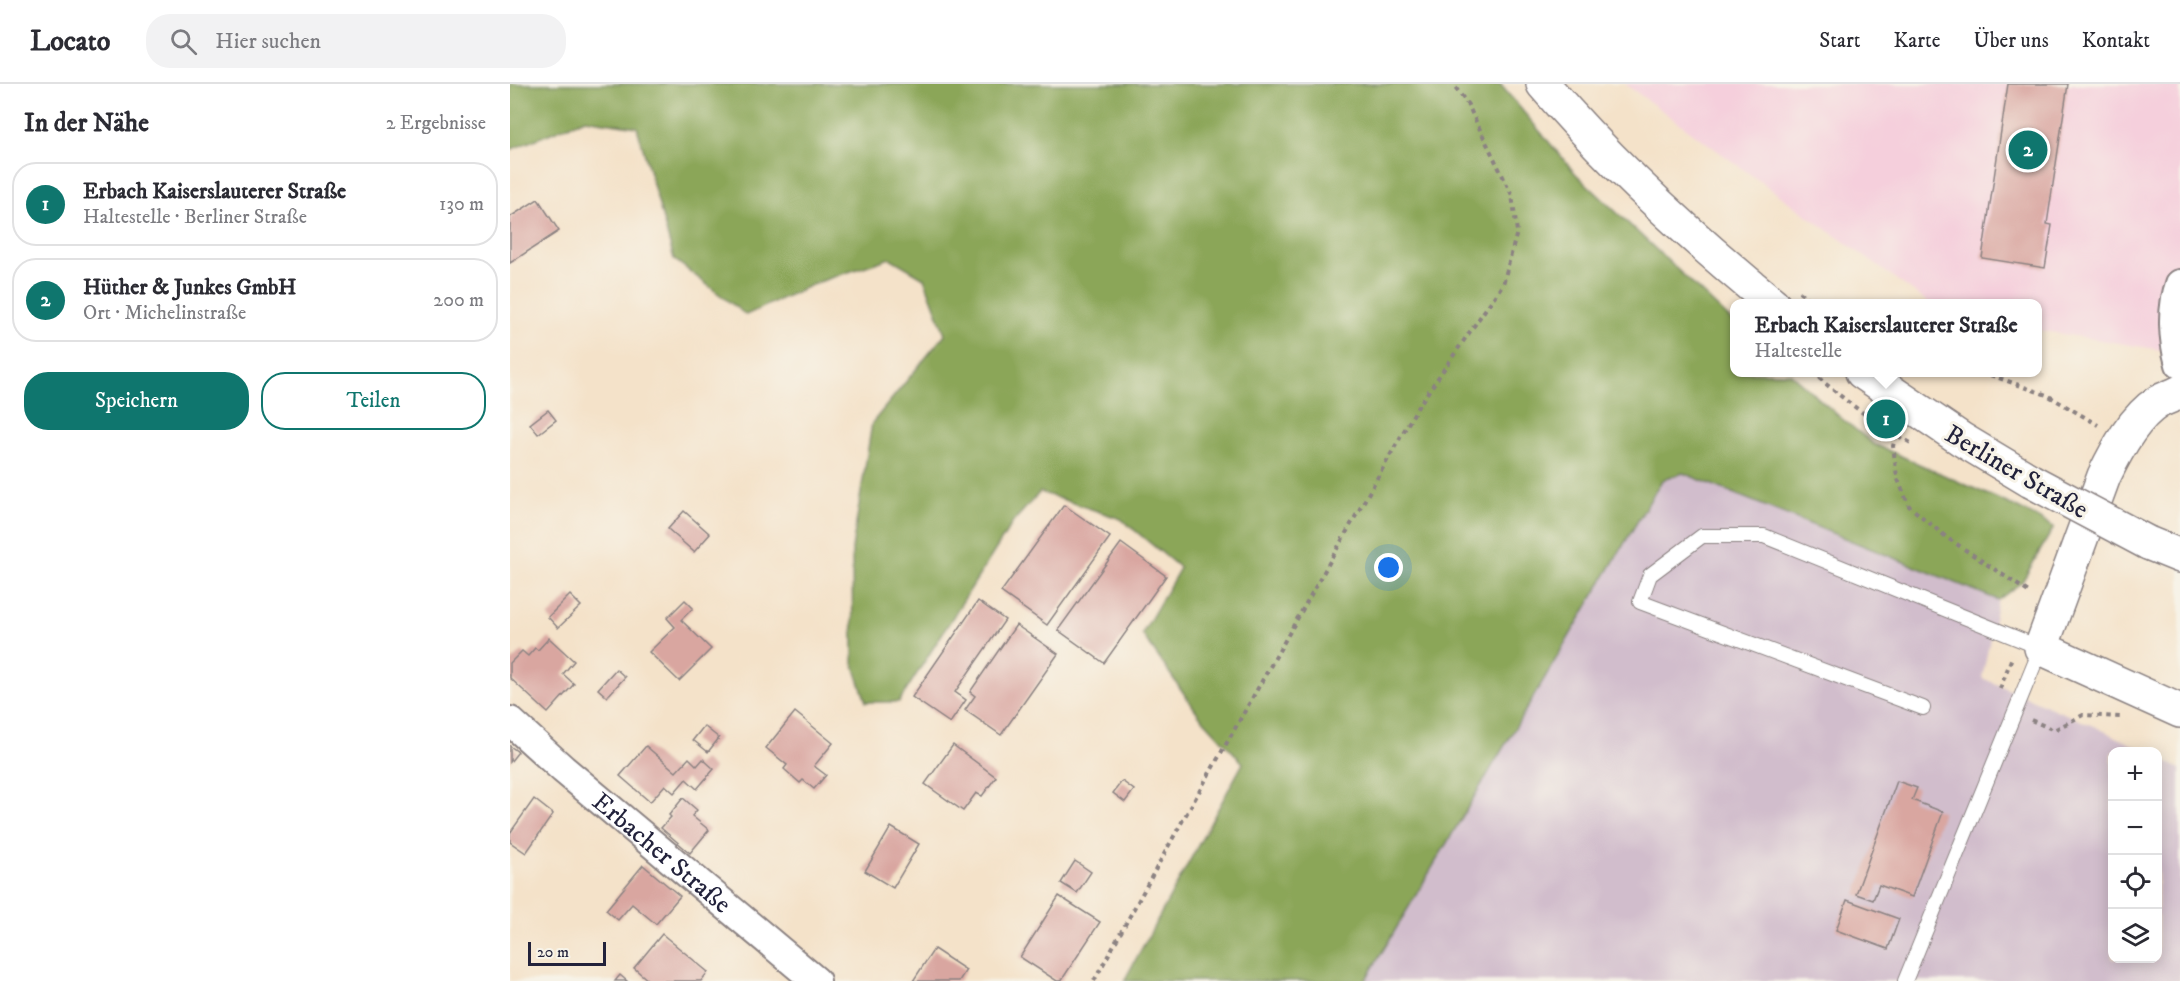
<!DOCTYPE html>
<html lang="de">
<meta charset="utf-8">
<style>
body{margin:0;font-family:"IM FELL DW Pica",serif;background:#f2f2f3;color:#2b2b33}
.controls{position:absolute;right:18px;bottom:18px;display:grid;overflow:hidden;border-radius:12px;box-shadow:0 3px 15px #0003}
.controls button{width:54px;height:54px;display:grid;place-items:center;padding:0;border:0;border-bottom:2px solid #e1e1e2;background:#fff;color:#2b2b33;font:30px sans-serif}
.scale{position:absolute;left:18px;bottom:15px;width:78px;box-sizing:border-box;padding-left:6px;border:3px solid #22223b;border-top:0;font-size:16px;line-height:21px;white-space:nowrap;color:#22223b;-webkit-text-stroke:4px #f7f3e8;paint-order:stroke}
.you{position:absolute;left:879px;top:484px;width:21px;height:21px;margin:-15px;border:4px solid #fff;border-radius:50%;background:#1a73e8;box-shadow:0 0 0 9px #1a73e833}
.badge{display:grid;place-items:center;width:39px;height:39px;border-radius:50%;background:#0f766e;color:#fff;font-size:20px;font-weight:700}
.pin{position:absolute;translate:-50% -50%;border:3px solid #fff;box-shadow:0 2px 6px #0006}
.popup{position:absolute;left:1220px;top:215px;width:312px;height:78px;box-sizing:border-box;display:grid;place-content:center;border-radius:12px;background:#fff;filter:drop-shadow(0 2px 4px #0005);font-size:20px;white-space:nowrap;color:#7c7c81}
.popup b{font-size:22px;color:#2b2b33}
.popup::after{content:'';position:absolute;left:50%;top:100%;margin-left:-12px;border:12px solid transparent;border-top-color:#fff}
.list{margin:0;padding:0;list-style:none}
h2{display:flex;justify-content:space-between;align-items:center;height:78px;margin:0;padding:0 24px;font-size:26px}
h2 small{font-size:20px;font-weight:400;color:#7c7c81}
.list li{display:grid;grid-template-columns:39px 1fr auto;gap:18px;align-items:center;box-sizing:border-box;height:84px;margin:0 12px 12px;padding:0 12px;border:2px solid #e1e1e2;border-radius:24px}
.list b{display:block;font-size:22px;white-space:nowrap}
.list p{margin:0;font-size:20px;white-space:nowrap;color:#7c7c81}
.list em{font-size:20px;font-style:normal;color:#7c7c81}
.actions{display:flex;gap:12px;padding:18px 24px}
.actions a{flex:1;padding:14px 0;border:2px solid #0f766e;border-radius:24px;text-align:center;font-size:21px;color:#0f766e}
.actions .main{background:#0f766e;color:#fff}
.icon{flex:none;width:33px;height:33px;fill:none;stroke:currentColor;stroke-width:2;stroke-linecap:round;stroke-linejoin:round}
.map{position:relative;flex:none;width:1670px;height:897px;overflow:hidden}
header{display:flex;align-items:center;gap:36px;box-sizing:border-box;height:84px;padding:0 30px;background:#fff;border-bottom:2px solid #e1e1e2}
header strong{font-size:28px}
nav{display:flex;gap:33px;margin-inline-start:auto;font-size:21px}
.search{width:420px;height:54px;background:#f2f2f3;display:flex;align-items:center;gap:15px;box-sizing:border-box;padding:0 21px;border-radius:24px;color:#7c7c81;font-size:22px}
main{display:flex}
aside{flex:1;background:#fff}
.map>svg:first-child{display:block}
</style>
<header>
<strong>Locato</strong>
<div class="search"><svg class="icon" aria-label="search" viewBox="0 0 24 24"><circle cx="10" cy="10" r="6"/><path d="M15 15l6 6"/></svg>Hier suchen</div>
<nav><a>Start</a><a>Karte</a><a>Über uns</a><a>Kontakt</a></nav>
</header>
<main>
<aside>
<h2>In der Nähe<small>2 Ergebnisse</small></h2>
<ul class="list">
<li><span class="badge">1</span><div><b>Erbach Kaiserslauterer Straße</b><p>Haltestelle · Berliner Straße</p></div><em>130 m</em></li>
<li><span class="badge">2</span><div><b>Hüther &amp; Junkes GmbH</b><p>Ort · Michelinstraße</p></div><em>200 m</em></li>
</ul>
<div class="actions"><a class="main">Speichern</a><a>Teilen</a></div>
</aside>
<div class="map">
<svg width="1670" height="897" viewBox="0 0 1670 897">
<rect width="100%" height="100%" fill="#f7f3e8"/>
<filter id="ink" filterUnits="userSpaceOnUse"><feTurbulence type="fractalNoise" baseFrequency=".0167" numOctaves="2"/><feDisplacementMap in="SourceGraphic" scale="12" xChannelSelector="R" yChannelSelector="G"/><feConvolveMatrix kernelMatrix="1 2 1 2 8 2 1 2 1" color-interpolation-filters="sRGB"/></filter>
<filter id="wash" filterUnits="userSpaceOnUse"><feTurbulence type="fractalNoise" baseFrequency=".008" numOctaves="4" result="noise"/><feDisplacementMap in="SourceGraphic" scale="24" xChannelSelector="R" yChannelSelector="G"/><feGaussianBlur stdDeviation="1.35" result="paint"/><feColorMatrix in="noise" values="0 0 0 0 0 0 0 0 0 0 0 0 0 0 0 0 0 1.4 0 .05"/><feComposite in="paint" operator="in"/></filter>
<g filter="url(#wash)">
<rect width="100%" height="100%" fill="#f4e2c9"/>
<!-- built -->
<path fill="#f5cfdc" d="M 1115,0 L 1670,0 L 1670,269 L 1528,246 L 1528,220 L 1419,219 Z"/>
<!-- industrial -->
<path fill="#d1bdcc" d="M 1173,389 L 1488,516 L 1472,594 L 1588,644 L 1635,667 L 1602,668 L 1602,874 L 1648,874 L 1648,674 L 1670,685 L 1670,897 L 855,897 L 1152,396 Z"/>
<!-- forest -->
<path fill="#8ba658" stroke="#56644a" stroke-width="1.5" d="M 0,0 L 990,0 L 1066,90 L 1224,239 L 1224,288 L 1280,289 L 1331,334 L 1364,360 L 1508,424 L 1544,443 L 1512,498 L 1488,516 L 1173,389 L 1152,396 L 855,897 L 614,897 L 733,679 L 689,631 L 632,550 L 670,484 L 611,435 L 530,408 L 503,438 L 389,618 L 356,618 L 343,579 L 342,465 L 362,339 L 435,250 L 414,194 L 380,174 L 306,199 L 236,231 L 164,175 L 127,43 L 75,35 L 0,66 Z"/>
<g id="blocks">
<!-- building -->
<g fill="#d9a6a0">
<path d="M 1498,0 L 1558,0 L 1537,140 L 1542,141 L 1535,184 L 1472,174 Z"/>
<path d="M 28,115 L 49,147 L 0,179 L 0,133 Z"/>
<path d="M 38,326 L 46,336 L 28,350 L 20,340 Z"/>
<path d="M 554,421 L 600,453 L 537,541 L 491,508 Z"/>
<path d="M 174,427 L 200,450 L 184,468 L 158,445 Z"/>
<path d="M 611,459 L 656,492 L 594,579 L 548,546 Z"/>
<path d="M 60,511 L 71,522 L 48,544 L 38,533 Z"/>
<path d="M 175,516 L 183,524 L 171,536 L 201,565 L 169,597 L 139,568 L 165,543 L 157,534 Z"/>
<path d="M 468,517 L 495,536 L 445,608 L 456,616 L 440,639 L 402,613 Z"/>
<path d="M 506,541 L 548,570 L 491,651 L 455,626 L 465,612 L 460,608 Z"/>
<path d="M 39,554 L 64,577 L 53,590 L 64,600 L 38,629 L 0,594 L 0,579 L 12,567 L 18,572 L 25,564 L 28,566 Z"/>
<path d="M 106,585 L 115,593 L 97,613 L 88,605 Z"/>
<path d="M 285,628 L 323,659 L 304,682 L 316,691 L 304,705 L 293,696 L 290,699 L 274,685 L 277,681 L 256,664 Z"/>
<path d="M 194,642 L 209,654 L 198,668 L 183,656 Z"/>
<path d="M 443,661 L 486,693 L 472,712 L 466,709 L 453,727 L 415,700 Z"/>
<path d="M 0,662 L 8,668 L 0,678 Z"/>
<path d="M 136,662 L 166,688 L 179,674 L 187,682 L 193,675 L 204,685 L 187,705 L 176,695 L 164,709 L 155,701 L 140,718 L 110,692 Z"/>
<path d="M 612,697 L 624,706 L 615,718 L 603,709 Z"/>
<path d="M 1387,697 L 1407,704 L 1402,716 L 1433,728 L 1402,813 L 1369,801 L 1363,816 L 1346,810 Z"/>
<path d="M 173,714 L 187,726 L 182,732 L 199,746 L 180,769 L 151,744 L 161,733 L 159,731 Z"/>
<path d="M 24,715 L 43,730 L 16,769 L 0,758 L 0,749 Z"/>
<path d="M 381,743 L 409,760 L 383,804 L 355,787 Z"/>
<path d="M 565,777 L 581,788 L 567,809 L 551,799 Z"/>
<path d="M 133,781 L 170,812 L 146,840 L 122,820 L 108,836 L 96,826 Z"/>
<path d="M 549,812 L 590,838 L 551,897 L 547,897 L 510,873 Z"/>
<path d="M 1337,816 L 1389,835 L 1378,865 L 1326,846 Z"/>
<path d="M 152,850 L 198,888 L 191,897 L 139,897 L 124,884 Z"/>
<path d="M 424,865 L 456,886 L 449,897 L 403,897 Z"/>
<path d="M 110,891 L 117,897 L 105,897 Z"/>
</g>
</g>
</g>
<g filter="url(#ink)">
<use href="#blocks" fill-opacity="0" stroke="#8b8282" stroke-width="1.5"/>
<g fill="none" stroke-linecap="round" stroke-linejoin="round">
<!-- lane casing -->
<g stroke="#8b8282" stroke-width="16">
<path id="lane" d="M 1395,897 L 1531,564 L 1254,452 L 1192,452 L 1140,491 L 1130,518 L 1413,624"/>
</g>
<!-- street casing -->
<g stroke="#8b8282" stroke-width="32">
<g id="street">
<path d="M 1670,200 C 1661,225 1663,255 1670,280"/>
<path id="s1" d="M 0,637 L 53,685 L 306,897"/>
</g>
</g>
<!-- secondary casing -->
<g stroke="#8b8282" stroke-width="36">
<g id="secondary">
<path d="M 1033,0 C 1102,81 1181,153 1263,220"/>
<path d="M 1352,288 L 1451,355 L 1521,397"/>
<path d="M 1670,308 C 1663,312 1655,314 1648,318 C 1624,333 1606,367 1594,392 L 1531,564 L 1670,627"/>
<path d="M 1638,459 L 1670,472"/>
</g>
</g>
<!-- path -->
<g stroke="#8b8282" stroke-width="4" stroke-dasharray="4.5 4.5" stroke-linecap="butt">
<path d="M 1289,208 L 1306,220"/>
<path d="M 1302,288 C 1333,315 1365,340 1401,359"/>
<path d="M 1472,288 L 1537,311 L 1588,341"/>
<path d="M 1386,351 L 1383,362 L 1387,393 L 1399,422 L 1436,453 L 1520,509"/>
<path d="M 1490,605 L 1502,573"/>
<path d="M 1521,636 L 1544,646 L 1573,631 L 1610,633"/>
<path d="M 584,897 L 669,743 L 907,324 L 993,200 L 1007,148 L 1002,111 L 958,21 L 943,0"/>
</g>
<!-- lane -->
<use href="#lane" stroke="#fff" stroke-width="14"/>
<!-- street -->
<use href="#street" stroke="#fff" stroke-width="28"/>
<!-- secondary -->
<use href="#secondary" stroke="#fff" stroke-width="33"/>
<!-- secondary-bridge casing -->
<g stroke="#8b8282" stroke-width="36" stroke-linecap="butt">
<path id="secondary-bridge" d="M 1521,397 L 1638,459"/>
</g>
<!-- secondary-bridge -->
<use href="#secondary-bridge" stroke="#fff" stroke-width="33"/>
</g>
</g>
<g text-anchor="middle" stroke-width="6" stroke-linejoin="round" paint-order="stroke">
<!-- street labels -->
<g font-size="26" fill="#22223b" stroke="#f7f3e8">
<text transform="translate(1507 387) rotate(30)" y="9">Berliner Straße</text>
<text dy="9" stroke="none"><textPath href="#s1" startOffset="201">Erbacher Straße</textPath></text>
</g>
</g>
</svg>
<div class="controls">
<button>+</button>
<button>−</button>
<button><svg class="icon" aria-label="locate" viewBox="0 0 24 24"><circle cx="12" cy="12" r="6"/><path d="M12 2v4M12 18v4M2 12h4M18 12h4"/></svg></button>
<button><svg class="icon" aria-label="layers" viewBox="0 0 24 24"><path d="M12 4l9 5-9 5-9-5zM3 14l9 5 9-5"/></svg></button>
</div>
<div class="scale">20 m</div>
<div class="you"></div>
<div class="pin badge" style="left:1376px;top:335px">1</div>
<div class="popup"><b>Erbach Kaiserslauterer Straße</b>Haltestelle</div>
<div class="pin badge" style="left:1518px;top:66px">2</div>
</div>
</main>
